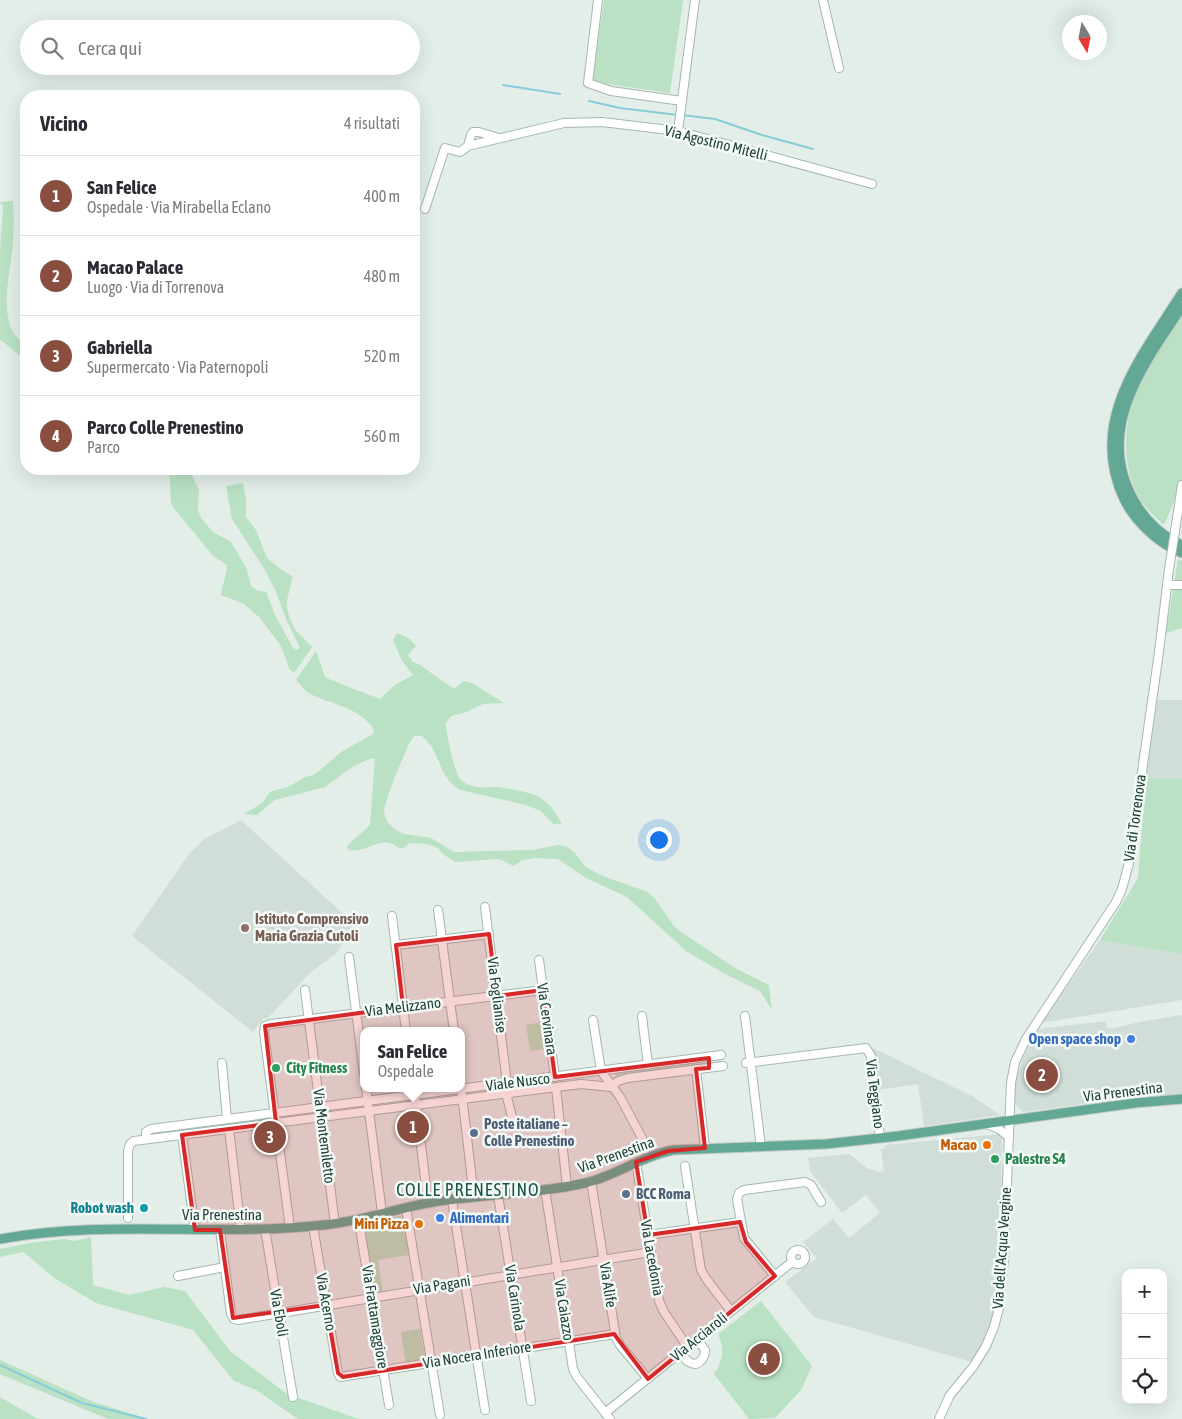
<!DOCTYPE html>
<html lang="it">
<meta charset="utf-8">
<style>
body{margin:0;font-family:"Asap Condensed",sans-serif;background:#f7f7f7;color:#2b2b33}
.controls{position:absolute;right:15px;bottom:15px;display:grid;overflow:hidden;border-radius:10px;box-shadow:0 5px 20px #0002}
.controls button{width:45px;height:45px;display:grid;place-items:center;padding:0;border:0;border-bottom:1px solid #e1e1e2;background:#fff;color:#2b2b33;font:25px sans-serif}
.compass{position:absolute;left:1062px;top:15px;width:45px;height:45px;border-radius:50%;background:#fff;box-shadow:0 5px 20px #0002;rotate:170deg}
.you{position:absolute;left:658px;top:839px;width:18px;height:18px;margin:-12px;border:4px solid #fff;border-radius:50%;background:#1a73e8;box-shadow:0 0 0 8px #1a73e833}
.badge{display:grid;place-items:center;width:32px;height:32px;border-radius:50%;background:#8a4e40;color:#fff;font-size:16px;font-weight:700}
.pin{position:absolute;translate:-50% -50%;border:2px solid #fff;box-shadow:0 1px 5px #0006}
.popup{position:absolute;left:360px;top:1027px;width:105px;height:65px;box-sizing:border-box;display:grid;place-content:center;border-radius:10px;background:#fff;filter:drop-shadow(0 1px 4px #0005);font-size:16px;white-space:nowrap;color:#7c7c81}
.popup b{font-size:19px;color:#2b2b33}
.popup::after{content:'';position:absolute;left:50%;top:100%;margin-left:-10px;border:10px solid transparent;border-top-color:#fff}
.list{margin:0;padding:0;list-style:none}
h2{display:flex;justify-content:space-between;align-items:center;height:65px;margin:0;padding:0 20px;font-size:21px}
h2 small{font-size:16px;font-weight:400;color:#7c7c81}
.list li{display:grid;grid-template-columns:32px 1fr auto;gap:15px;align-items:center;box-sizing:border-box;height:80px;padding:0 20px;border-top:1px solid #e1e1e2}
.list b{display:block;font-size:19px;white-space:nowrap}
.list p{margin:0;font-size:16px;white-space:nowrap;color:#7c7c81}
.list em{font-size:16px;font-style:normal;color:#7c7c81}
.icon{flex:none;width:28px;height:28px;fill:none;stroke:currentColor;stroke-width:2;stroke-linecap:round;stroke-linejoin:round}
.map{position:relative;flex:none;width:1182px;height:1419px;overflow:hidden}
.search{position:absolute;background:#fff;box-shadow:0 5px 20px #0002;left:20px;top:20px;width:400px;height:55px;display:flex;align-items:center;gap:12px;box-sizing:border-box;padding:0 18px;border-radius:28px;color:#7c7c81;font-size:19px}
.panel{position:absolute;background:#fff;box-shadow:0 5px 20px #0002;left:20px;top:90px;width:400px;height:385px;border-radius:20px}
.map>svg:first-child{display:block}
</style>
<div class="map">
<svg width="1182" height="1419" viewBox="0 0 1182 1419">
<rect width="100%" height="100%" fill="#e3eee9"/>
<!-- built -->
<g fill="#d1ded8">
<path d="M 1157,700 L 1182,700 L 1182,779 L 1146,778 Z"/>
<path d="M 241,820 L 352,922 L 352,934 L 344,941 L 337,953 L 311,972 L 267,1019 L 264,1018 L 253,1032 L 132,936 L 189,854 L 204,839 Z"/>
<path d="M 1100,940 L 1182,954 L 1182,1000 L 1041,1023 Z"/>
<path d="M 1182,1015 L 1182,1094 L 1136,1097 L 1023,1112 L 1015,1104 L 1015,1083 L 1021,1063 L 1037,1029 L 1106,1021 L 1107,1028 L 1115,1028 L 1139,1022 Z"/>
<path d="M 873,1048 L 972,1096 L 1000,1115 L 924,1126 L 918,1084 L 878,1090 Z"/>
<path d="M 1002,1134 L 1000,1276 L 989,1334 L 972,1362 L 814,1317 L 785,1282 L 817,1258 L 803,1242 L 833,1219 L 849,1238 L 880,1213 L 866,1195 L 842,1213 L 810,1171 L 808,1158 L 849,1154 L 867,1168 L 879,1172 L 884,1171 L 881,1149 L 885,1148 L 885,1145 Z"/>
</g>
<!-- green -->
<g fill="#bae1c4">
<path d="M 604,0 L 683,0 L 670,93 L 592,82 Z"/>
<path d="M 13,201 C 14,215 14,230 13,244 C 10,273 0,310 14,334 C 18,338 21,342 26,343 L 26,359 C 18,356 9,345 0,340 L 0,249 L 3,206 L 0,202 Z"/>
<path d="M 1182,313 L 1182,483 L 1164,525 C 1158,519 1150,513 1145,506 C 1119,472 1123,423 1138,385 C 1149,360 1167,336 1182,313 Z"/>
<path d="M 169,469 L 189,469 L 199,490 L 198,510 L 201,518 L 213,532 L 231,542 L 246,567 L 251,586 L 259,591 L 266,592 L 275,615 L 293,648 L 297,650 L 300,648 L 286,619 L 276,592 L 265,570 L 232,519 L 226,486 L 243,483 L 246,500 L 246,517 L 256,530 L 267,558 L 282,570 L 292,576 C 292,586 286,597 287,607 C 288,615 293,627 298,633 C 303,638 306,639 309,645 L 313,646 L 294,673 L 290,670 L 281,646 L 259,617 L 244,604 L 221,595 C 222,584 227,576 227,565 L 213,556 L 173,507 L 171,502 Z"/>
<path d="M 1178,559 L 1182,561 L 1182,628 L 1166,633 Z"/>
<path d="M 397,633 L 410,639 L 416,646 L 408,655 L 413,662 L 420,665 L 451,687 L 455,688 L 464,681 L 472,683 L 504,703 L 483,704 L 467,712 L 451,716 L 446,723 C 446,733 455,776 462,781 C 471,788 486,788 496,787 C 502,787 509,789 515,790 C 540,794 550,801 562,824 L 553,824 L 541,811 L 526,805 L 460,790 C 436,775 443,754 422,736 L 414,736 L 409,744 L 395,776 L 384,808 L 385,817 L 389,824 L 396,830 L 404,834 L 431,838 L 454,852 L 532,850 L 558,845 L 567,847 L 574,852 L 585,866 L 600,875 L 648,892 L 655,899 L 674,926 L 681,932 L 735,968 L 769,985 L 772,1010 L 760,991 L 723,973 L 686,951 L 627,897 L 586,878 L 558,859 L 535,858 L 523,860 L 513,866 L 502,860 L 498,859 L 456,862 L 444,855 L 438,848 L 427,844 L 410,843 L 403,848 L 399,848 C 380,833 369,854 348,850 L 347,846 L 370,825 L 375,758 L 367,760 L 352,767 L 325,787 L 275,800 L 257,815 L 244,814 L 262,803 L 270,792 L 290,786 L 305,777 L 314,775 L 341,752 L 373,734 L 374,730 C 361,708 331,704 310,694 C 305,691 301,685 296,680 L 316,651 L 325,677 C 343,686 362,691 380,699 L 395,685 L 413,675 L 402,661 L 393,640 Z"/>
<path d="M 1146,778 L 1182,779 L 1182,954 L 1100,940 L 1138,878 Z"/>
<path d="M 542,1022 L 546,1049 L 530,1051 L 526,1025 Z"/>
<path d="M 703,1062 L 704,1067 L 616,1078 L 615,1073 Z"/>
<path d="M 268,1117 L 269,1121 L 153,1137 L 152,1133 Z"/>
<path d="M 403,1215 L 409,1255 L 378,1260 L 383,1293 L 374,1294 L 363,1224 Z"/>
<path d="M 91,1237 L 93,1285 L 129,1295 L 164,1287 L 185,1291 L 230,1351 L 287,1394 L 359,1419 L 298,1419 L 256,1390 L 234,1381 L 193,1330 L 96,1303 L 54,1278 L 24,1252 L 0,1257 L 0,1249 L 30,1243 L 64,1239 L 75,1241 Z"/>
<path d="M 761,1301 L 812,1366 L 801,1390 L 775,1418 L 749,1419 L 714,1374 C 723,1361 725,1349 718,1334 Z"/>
<path d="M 420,1329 L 426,1362 L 406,1365 L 401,1332 Z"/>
<path d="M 0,1360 L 91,1401 L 148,1419 L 108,1419 L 0,1374 Z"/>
<path d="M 0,1397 L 38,1419 L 0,1419 Z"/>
</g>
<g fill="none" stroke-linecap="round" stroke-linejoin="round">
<!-- stream -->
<g stroke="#86cdd8" stroke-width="2">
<path d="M 503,85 L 560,94"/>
<path d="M 589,101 L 620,108 L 678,115"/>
<path d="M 682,115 L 715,119 L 762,135 L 813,149"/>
<path d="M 0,1365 L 82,1403 L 146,1419"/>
</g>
<!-- minor casing -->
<g stroke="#a5b7b0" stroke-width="10">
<g id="minor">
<path d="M 598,0 L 588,83 L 611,91 L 682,101"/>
<path d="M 823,0 L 839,68"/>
<path d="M 678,131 L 695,0"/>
<path d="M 499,138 L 479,132 L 473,132 L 471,135 L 468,146 L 564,123 L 602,122 L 678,131 L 872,184"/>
<path d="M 425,209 L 445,148 L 460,152 L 468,146"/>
<path d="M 1175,531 L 1182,485"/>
<path d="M 1167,585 L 1182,585"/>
<path d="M 485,907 L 507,1083"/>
<path d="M 438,910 L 454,1031"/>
<path d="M 392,916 L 406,1031"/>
<path d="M 396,945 L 489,934"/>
<path d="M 349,957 L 364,1073"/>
<path d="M 539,960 L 555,1077"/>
<path d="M 305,990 L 335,1224"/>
<path d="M 642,1016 L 648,1065"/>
<path d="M 745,1016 L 761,1147"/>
<path d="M 593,1020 L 601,1071 L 620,1097 L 642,1138 L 645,1149"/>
<path d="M 222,1063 L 227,1119"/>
<path d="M 746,1063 L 866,1048 L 871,1056 L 880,1138"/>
<path d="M 696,1069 L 705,1148"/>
<path d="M 366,1088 L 382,1213"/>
<path d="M 414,1088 L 428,1203"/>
<path d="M 556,1088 L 567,1186"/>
<path d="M 506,1093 L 514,1125"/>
<path d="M 462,1095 L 474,1197"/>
<path d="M 987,1124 L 999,1129 L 1009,1137"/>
<path d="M 229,1129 L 241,1230"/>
<path d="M 182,1135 L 195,1230"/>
<path d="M 146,1139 L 146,1132 L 151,1129 L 721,1055"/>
<path d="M 636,1162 L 659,1301 L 664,1312 L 687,1346"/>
<path d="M 685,1166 L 701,1270 L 707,1280 L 731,1311"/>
<path d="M 591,1181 L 616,1338 L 620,1345 L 648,1379"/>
<path d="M 545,1189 L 573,1369 L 577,1377 L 610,1419"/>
<path d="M 498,1195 L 531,1401"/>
<path d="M 452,1200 L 485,1410"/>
<path d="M 406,1208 L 440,1415"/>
<path d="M 128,1218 L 128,1151 L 130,1144 L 134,1141 L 581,1084 L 611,1087 L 618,1081 L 628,1078 L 723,1066"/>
<path d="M 313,1226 L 338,1373 L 340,1377 L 615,1334"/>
<path d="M 290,1228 L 264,1033 L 265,1026 L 271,1024 L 543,990"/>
<path d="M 265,1229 L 293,1397"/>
<path d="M 360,1229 L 389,1405"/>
<path d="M 220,1230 L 231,1314 L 234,1319 L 238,1320 L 651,1252"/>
<path d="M 648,1235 L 740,1222"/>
<circle cx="798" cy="1257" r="7"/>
<path d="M 178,1276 L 225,1267"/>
<path d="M 775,1276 L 744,1238 L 737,1199 L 739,1193 L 744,1190 L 805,1182 L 811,1185 L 821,1202"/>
<path d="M 680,1352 C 683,1355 685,1360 689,1362 C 698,1368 705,1358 705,1350 L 697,1339"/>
<path d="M 605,1413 L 792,1262"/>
<path d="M 939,1419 L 950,1395 L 973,1367 L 986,1346 L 994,1327 L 999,1308 L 1004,1260 L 1011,1083 L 1015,1062 L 1026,1039 L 1116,902 L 1122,889 L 1129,863 L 1159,652 L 1169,569"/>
</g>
</g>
<!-- major casing -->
<g stroke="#c1cac7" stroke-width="11">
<g id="major">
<path d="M 1182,293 C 1142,356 1087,421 1124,499 C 1136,523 1158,543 1182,553"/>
<path d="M 1182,307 C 1143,365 1093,431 1135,502 C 1145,520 1163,537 1182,545"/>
<path d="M 0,1239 C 107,1219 216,1237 324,1225 C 363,1221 400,1207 439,1201 C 487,1194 537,1194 585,1183 C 616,1176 641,1156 673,1150 L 826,1144 L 898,1136 L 1135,1103 L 1182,1099"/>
</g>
</g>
<!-- minor -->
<use href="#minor" stroke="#fff" stroke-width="8"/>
<!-- major -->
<use href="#major" stroke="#63a895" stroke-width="9"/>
<!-- minor-bridge casing -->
<g stroke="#a5b7b0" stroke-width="10" stroke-linecap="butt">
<path id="minor-bridge" d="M 1169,569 L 1175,531"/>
</g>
<!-- minor-bridge -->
<use href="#minor-bridge" stroke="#fff" stroke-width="8"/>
</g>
<!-- marked area -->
<path fill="#d62828" fill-opacity="0.2" stroke="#d62828" stroke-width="4" stroke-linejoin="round" d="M 489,934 L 497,996 L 543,990 L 555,1077 L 709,1058 L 709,1068 L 696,1069 L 705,1148 L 668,1151 L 636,1162 L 648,1235 L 740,1222 L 746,1242 L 775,1276 L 648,1379 L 614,1334 L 343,1377 L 338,1373 L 326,1305 L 233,1318 L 220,1230 L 195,1230 L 182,1135 L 276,1123 L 265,1026 L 403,1007 L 396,945 Z"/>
<!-- markers -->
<circle fill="#8d6e63" stroke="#f4faf7" stroke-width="2" cx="245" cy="928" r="5"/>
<g fill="#3f7fe0" stroke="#f4faf7" stroke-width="2">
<circle cx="1131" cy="1039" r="5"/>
<circle cx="440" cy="1218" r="5"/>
</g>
<g fill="#2e9e5b" stroke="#f4faf7" stroke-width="2">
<circle cx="276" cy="1068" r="5"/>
<circle cx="995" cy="1159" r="5"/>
</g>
<g fill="#5c6f8a" stroke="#f4faf7" stroke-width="2">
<circle cx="474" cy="1133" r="5"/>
<circle cx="626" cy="1194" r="5"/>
</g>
<g fill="#e8710a" stroke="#f4faf7" stroke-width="2">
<circle cx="987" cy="1145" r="5"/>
<circle cx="419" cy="1224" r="5"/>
</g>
<circle fill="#0f9aa8" stroke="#f4faf7" stroke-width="2" cx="144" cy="1208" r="5"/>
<g text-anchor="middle" stroke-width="5" stroke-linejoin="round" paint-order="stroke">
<!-- street labels -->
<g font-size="15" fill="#214238" stroke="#f4faf7">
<text transform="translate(716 143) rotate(14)" y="5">Via Agostino Mitelli</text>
<text transform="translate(1135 818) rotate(-82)" y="5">Via di Torrenova</text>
<text transform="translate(497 995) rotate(83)" y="5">Via Foglianise</text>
<text transform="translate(403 1007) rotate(-7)" y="5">Via Melizzano</text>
<text transform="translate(547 1019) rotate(82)" y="5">Via Cervinara</text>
<text transform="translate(518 1082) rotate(-7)" y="5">Viale Nusco</text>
<text transform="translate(1123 1092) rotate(-7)" y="5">Via Prenestina</text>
<text transform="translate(875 1094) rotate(83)" y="5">Via Teggiano</text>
<text transform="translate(324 1136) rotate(83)" y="5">Via Montemiletto</text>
<text transform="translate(616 1155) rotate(-20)" y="5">Via Prenestina</text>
<text x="222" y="1220">Via Prenestina</text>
<text transform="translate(1002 1248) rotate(-86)" y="5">Via dell'Acqua Vergine</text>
<text transform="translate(652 1258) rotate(80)" y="5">Via Lacedonia</text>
<text transform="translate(442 1285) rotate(-9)" y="5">Via Pagani</text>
<text transform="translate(608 1285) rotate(81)" y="5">Via Alife</text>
<text transform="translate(515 1298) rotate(81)" y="5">Via Carinola</text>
<text transform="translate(326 1302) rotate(80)" y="5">Via Acerno</text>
<text transform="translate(564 1310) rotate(81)" y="5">Via Caiazzo</text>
<text transform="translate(279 1313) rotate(80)" y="5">Via Eboli</text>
<text transform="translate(375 1317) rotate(81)" y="5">Via Frattamaggiore</text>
<text transform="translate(699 1337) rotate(-39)" y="5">Via Acciaroli</text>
<text transform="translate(477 1355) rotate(-9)" y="5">Via Nocera Inferiore</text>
</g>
<!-- education labels -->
<g font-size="15" font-weight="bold" fill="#785e54" stroke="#f4faf7" text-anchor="start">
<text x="255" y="924">Istituto Comprensivo<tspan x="255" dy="17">Maria Grazia Cutoli</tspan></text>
</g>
<!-- shop labels -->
<g font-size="15" font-weight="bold" fill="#366cbe" stroke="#f4faf7" text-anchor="end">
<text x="1121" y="1044">Open space shop</text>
<text x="450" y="1223" text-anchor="start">Alimentari</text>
</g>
<!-- leisure labels -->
<g font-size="15" font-weight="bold" fill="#27864d" stroke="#f4faf7" text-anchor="start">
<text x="286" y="1073">City Fitness</text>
<text x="1005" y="1164">Palestre S4</text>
</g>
<!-- service labels -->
<g font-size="15" font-weight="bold" fill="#4e5e75" stroke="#f4faf7" text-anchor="start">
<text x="484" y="1129">Poste italiane –<tspan x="484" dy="17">Colle Prenestino</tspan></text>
<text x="636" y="1199">BCC Roma</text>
</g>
<!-- food labels -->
<g font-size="15" font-weight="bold" fill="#c56008" stroke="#f4faf7" text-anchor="end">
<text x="977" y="1150">Macao</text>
<text x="409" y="1229">Mini Pizza</text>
</g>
<!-- culture labels -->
<g font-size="15" font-weight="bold" fill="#0d838f" stroke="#f4faf7" text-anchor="end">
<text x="134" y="1213">Robot wash</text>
</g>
<!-- quarter labels -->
<g font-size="18" letter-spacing="1" fill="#1a5646" stroke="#f4faf7">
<text x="468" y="1196">COLLE PRENESTINO</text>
</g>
</g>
</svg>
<div class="controls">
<button>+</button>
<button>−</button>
<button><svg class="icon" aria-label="locate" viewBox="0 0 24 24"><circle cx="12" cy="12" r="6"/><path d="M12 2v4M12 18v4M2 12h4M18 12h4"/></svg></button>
</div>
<svg class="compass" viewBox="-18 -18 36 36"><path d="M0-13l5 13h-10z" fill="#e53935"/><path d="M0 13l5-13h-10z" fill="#7c7c81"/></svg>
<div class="you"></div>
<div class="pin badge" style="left:413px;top:1127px">1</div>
<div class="popup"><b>San Felice</b>Ospedale</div>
<div class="pin badge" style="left:1042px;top:1075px">2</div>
<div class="pin badge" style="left:270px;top:1137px">3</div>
<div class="pin badge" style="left:764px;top:1359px">4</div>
<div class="search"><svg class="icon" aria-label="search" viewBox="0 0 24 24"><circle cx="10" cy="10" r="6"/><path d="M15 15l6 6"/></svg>Cerca qui</div>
<section class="panel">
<h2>Vicino<small>4 risultati</small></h2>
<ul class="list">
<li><span class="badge">1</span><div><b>San Felice</b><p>Ospedale · Via Mirabella Eclano</p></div><em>400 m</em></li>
<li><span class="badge">2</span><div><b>Macao Palace</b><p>Luogo · Via di Torrenova</p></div><em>480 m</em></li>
<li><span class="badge">3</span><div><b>Gabriella</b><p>Supermercato · Via Paternopoli</p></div><em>520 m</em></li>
<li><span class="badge">4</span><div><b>Parco Colle Prenestino</b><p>Parco</p></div><em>560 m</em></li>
</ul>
</section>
</div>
